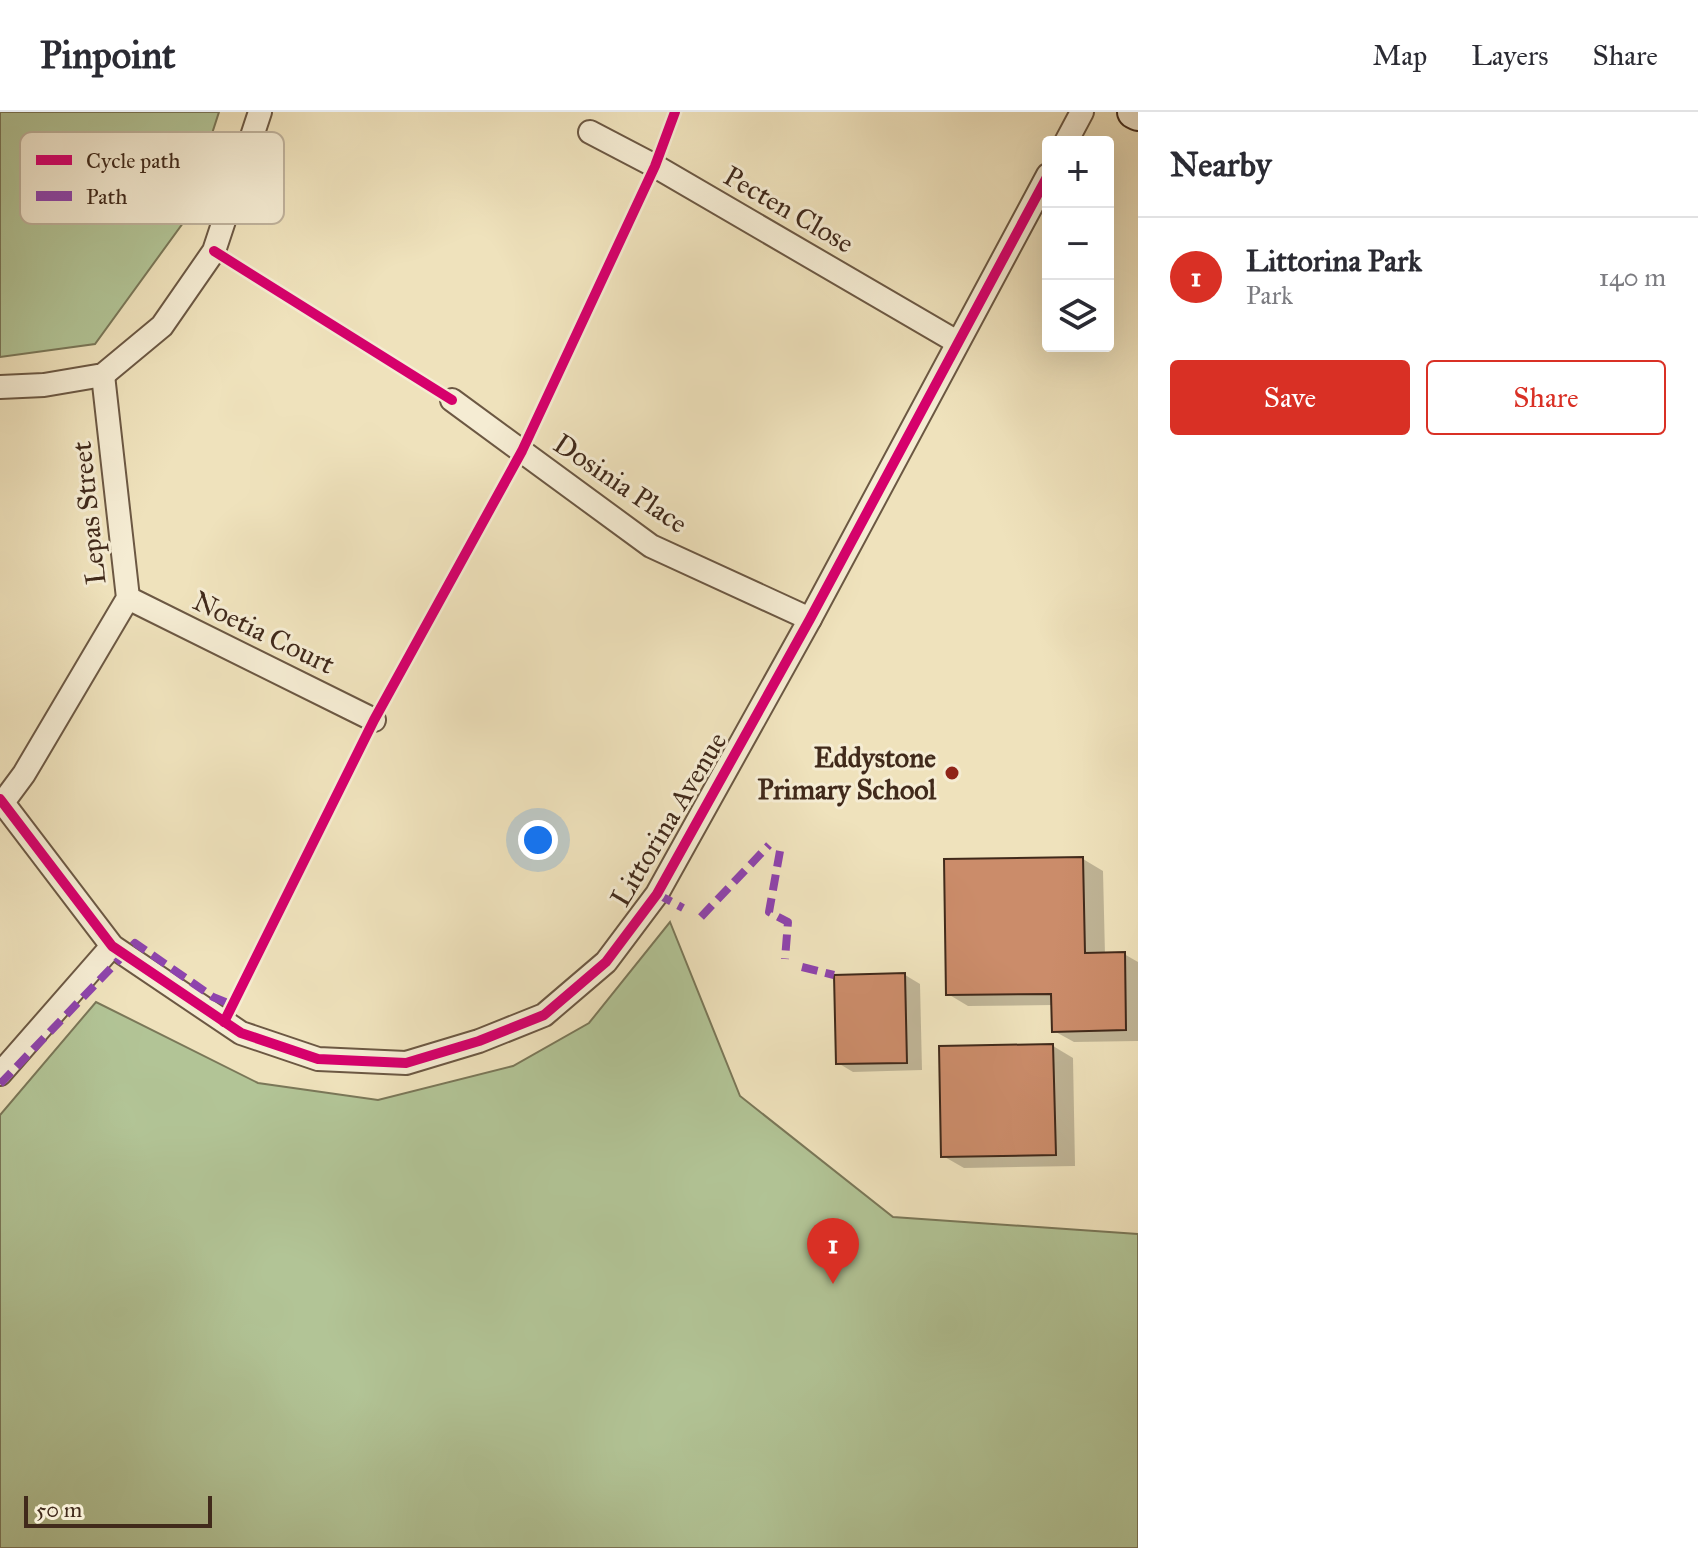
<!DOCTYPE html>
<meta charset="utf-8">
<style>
body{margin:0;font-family:"IM FELL Great Primer",serif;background:#f7f7f7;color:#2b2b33}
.controls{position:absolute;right:24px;top:24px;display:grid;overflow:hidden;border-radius:8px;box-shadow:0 8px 32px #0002}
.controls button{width:72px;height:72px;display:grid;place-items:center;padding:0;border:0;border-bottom:2px solid #e1e1e2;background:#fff;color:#2b2b33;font:40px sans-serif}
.scale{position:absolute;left:24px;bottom:20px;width:188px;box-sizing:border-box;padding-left:8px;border:4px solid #412a1b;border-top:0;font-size:22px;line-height:28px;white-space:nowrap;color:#412a1b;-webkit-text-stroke:6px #f5ecd3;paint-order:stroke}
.you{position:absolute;left:538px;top:728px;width:28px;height:28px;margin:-20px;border:6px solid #fff;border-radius:50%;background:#1a73e8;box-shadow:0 0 0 12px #1a73e833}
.badge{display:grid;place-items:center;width:52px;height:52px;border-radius:50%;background:#d93025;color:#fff;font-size:26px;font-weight:700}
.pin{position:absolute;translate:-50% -66px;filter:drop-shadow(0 2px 4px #0008)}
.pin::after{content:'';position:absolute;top:42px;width:28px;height:24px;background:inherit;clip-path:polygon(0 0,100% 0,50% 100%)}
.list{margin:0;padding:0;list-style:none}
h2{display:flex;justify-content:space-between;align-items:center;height:104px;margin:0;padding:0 32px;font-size:34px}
h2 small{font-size:26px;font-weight:400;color:#7c7c81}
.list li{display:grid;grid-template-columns:52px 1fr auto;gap:24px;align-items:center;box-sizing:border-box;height:120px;padding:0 32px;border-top:2px solid #e1e1e2}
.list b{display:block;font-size:30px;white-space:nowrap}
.list p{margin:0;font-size:26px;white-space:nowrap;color:#7c7c81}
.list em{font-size:26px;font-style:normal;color:#7c7c81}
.actions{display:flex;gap:16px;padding:24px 32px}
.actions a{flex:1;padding:18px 0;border:2px solid #d93025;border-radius:8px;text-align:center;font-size:28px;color:#d93025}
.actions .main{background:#d93025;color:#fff}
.icon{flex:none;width:44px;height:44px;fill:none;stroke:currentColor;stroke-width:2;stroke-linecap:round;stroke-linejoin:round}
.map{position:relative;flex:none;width:1138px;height:1436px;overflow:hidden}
header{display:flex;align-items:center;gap:48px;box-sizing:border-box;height:112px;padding:0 40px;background:#fff;border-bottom:2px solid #e1e1e2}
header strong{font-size:38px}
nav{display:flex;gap:44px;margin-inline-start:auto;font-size:28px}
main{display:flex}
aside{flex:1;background:#fff}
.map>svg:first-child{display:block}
</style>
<header>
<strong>Pinpoint</strong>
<nav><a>Map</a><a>Layers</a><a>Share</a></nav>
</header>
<main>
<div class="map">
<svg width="1138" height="1436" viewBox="0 0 1138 1436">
<rect width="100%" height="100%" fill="#efe2bc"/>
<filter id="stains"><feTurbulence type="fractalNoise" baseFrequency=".0025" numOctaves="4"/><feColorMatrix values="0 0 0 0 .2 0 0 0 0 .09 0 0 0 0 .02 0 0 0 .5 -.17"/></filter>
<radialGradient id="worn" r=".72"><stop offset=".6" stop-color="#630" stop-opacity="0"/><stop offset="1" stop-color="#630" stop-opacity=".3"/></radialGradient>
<!-- green -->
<g fill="#b2c496" stroke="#7a7758" stroke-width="2">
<path d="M 0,0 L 219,0 L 183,111 L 95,232 L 0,245 Z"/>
<path d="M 670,810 L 740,984 L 893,1105 L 1138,1122 L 1138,1436 L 0,1436 L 0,1003 L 96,890 L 258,971 L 378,988 L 513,954 L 589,911 Z"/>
</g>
<!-- shadow -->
<g fill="#0003">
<path d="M 1083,747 L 1103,759 L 1105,843 L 1124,842 L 1138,850 L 1138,929 L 1074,930 L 1054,919 L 1053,893 L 968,894 L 948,882 Z"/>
<path d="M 905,863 L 920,872 L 922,958 L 853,960 L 838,951 Z"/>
<path d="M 1053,934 L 1073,946 L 1075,1054 L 964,1056 L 943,1044 Z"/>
</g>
<!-- building -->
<g fill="#cb8c6a" stroke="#412a1b" stroke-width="2">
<path d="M 1083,745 L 1085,841 L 1125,840 L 1126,918 L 1052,920 L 1051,882 L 946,883 L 944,747 Z"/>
<path d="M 905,861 L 907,951 L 836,952 L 834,863 Z"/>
<path d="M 1053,932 L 1056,1043 L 941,1045 L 939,934 Z"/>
</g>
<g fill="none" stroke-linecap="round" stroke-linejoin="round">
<!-- street casing -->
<g stroke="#6c5843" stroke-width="26">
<g id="street">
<path d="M 590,20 L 655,54 L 957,230"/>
<path d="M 1066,30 L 1082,0"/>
<path d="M 0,275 L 44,273 L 103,263 L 162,214 L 214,139 L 260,0"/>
<path d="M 452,288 L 651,434 L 810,507"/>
<path d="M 128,486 L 374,608"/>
<path d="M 0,687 L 112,834 L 241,921 L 318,947 L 406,951 L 479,929 L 544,903 L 606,850 L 657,782 L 810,507 L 1048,63"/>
<path d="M 4,689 L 24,662 L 128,486 L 103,263"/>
<path d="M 0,962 L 112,834"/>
</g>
</g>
<!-- secondary casing -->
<g stroke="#412a1b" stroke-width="36">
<path id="secondary" d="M 1134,0 L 1138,2"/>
</g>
<!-- street -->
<use href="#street" stroke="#f5ecd3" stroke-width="22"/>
<!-- secondary -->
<use href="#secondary" stroke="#f5ecd3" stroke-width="32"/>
<!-- quiet -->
<g stroke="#8e44ad" stroke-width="8" stroke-dasharray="16 8" stroke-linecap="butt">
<path d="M 780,739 L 769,800 L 788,810 L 785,847"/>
<path d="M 657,782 L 683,796"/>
<path d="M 701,805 L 769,733"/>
<path d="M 802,855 L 834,863"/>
<path d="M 0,972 L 135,831 L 213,885 L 233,893"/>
</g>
<!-- cycleway casing -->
<g stroke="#f5ecd3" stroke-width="15">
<g id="cycleway">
<path d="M 214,139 L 452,288"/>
<path d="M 0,687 L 112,834 L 241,921 L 318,947 L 406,951 L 479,929 L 544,903 L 606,850 L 657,782 L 810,507 L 1048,63"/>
<path d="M 224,910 L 374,608 L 522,339 L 655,54 L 675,0"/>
</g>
</g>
<!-- cycleway -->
<use href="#cycleway" stroke="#d6006c" stroke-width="10"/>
</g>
<!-- markers -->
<circle fill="#8f2418" stroke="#f5ecd3" stroke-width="3" cx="952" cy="661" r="8"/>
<g text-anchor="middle" stroke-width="6" stroke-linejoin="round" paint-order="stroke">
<!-- street labels -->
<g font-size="28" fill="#412a1b" stroke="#f5ecd3">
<text transform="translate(789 97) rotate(30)" y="10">Pecten Close</text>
<text transform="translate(621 371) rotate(34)" y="10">Dosinia Place</text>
<text transform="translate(88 401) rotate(-96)" y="10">Lepas Street</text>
<text transform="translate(264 520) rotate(26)" y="10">Noetia Court</text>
<text transform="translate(668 707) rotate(-59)" y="10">Littorina Avenue</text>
</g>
<!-- poi labels -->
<g font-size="28" font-weight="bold" fill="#412a1b" stroke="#f5ecd3" text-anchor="end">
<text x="936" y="655">Eddystone<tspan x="936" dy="32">Primary School</tspan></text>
</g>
</g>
<!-- legend -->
<rect x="20" y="20" width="264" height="92" rx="12" fill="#f5ecd3" stroke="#bfb29c" stroke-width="2"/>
<rect x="36" y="43" width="36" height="10" fill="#d6006c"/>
<rect x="36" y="79" width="36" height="10" fill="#8e44ad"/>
<g font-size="22" fill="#412a1b">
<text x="86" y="56">Cycle path</text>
<text x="86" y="92">Path</text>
</g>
<rect width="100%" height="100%" filter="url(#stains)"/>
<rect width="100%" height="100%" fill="url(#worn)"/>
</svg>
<div class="controls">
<button>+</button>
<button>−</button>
<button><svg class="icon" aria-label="layers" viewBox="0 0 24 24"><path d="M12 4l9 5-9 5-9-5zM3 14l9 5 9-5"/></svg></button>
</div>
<div class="scale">50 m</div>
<div class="you"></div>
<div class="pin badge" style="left:833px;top:1172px">1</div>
</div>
<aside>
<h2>Nearby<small></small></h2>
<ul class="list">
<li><span class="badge">1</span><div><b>Littorina Park</b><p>Park</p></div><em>140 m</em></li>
</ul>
<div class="actions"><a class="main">Save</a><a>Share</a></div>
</aside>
</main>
